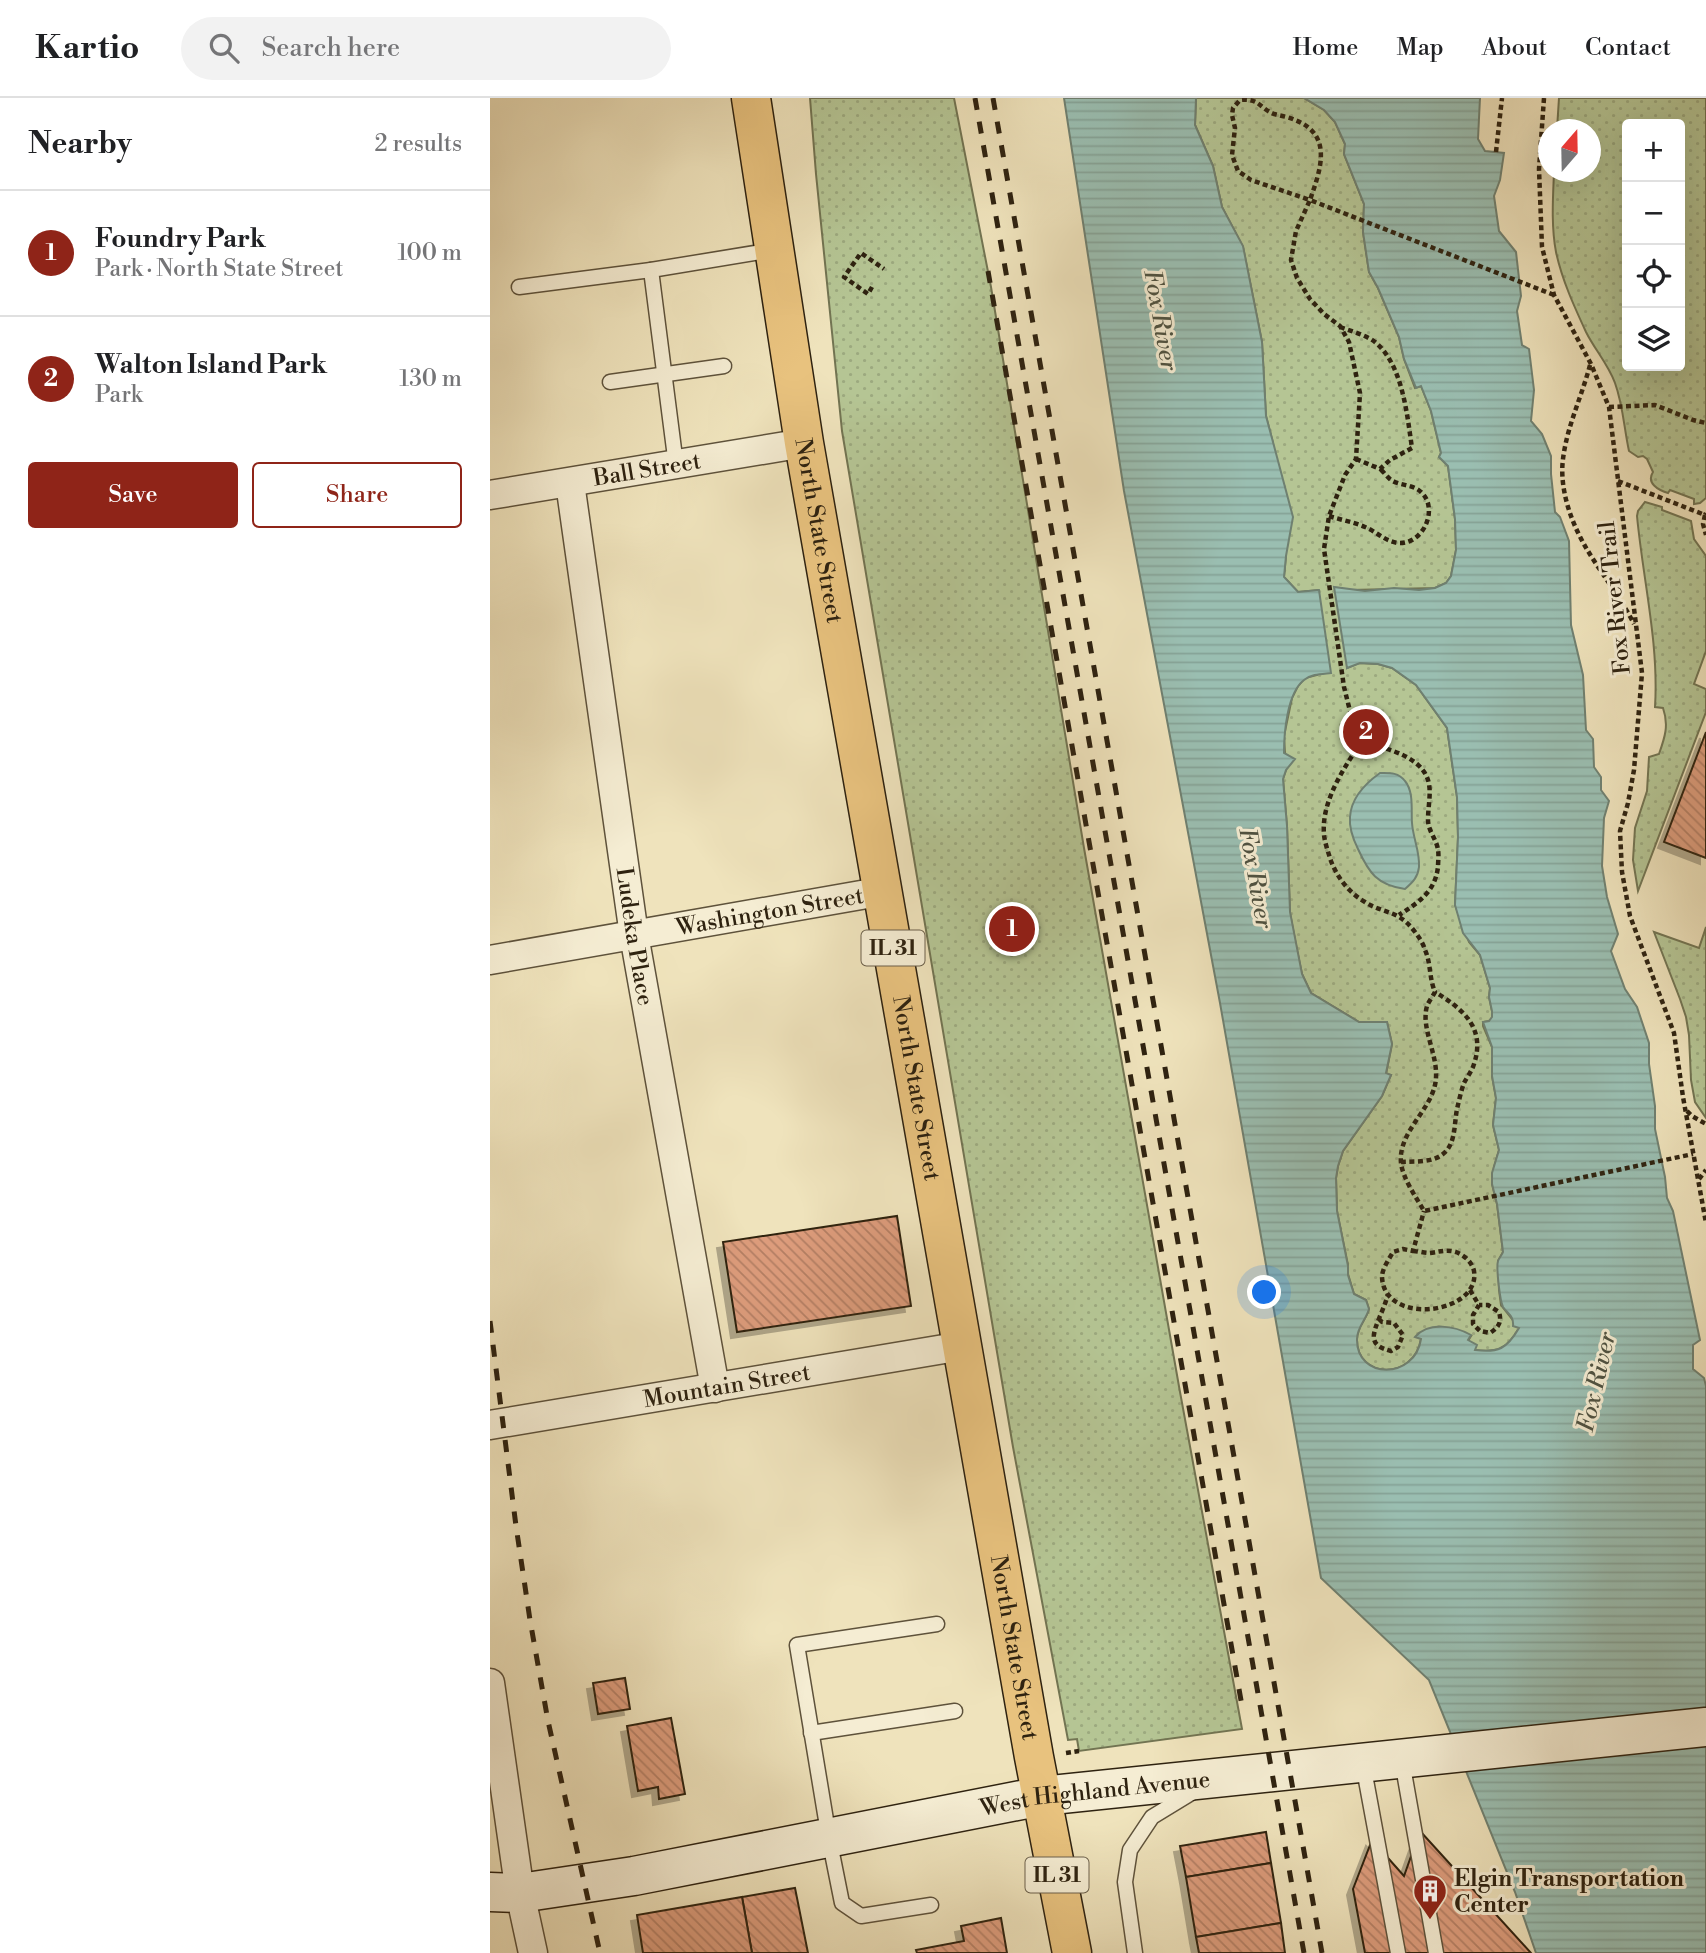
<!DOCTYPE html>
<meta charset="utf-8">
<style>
body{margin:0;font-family:"Libre Bodoni",serif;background:#f2f2f2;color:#202124}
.controls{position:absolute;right:21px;top:21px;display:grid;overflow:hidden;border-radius:7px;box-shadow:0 7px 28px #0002}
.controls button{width:63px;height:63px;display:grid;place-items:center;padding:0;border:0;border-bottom:2px solid #e0e0e0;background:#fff;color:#202124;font:35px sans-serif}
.compass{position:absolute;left:1048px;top:21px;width:63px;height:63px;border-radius:50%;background:#fff;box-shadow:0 7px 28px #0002;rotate:20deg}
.you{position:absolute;left:775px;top:1195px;width:24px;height:24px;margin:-18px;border:5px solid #fff;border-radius:50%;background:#1a73e8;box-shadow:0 0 0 10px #1a73e833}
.badge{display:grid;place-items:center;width:46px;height:46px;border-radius:50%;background:#8f2418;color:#fff;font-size:23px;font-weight:700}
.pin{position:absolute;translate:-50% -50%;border:4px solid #fff;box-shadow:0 2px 7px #0006}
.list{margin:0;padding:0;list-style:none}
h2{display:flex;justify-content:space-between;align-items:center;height:91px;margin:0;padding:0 28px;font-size:30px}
h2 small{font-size:23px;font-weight:400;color:#757577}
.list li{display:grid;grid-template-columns:46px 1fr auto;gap:21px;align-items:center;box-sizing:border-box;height:126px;padding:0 28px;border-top:2px solid #e0e0e0}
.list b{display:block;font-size:26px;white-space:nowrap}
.list p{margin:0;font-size:23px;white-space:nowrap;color:#757577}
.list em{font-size:23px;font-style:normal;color:#757577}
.actions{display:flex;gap:14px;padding:21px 28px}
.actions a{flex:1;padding:16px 0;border:2px solid #8f2418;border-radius:7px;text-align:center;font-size:24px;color:#8f2418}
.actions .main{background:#8f2418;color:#fff}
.icon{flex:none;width:38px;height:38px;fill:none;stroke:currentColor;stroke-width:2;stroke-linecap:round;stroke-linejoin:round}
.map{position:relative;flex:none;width:1216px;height:1855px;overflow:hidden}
header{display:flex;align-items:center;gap:42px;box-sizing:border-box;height:98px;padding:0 35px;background:#fff;border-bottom:2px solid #e0e0e0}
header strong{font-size:33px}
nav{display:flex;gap:38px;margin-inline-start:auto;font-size:24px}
.search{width:490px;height:63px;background:#f2f2f2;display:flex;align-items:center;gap:18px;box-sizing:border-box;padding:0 24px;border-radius:38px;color:#757577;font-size:26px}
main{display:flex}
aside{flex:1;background:#fff}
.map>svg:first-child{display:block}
</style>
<header>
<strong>Kartio</strong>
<div class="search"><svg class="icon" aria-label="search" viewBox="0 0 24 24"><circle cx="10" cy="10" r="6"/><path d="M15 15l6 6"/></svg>Search here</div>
<nav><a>Home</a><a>Map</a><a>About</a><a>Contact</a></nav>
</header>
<main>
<aside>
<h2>Nearby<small>2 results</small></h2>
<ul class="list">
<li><span class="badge">1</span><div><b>Foundry Park</b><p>Park · North State Street</p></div><em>100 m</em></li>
<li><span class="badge">2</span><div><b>Walton Island Park</b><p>Park</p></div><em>130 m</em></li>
</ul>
<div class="actions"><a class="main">Save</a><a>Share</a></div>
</aside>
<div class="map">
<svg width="1216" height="1855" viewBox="0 0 1216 1855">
<defs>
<pattern id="green-dots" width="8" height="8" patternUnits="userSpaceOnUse" patternTransform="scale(1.75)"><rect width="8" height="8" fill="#b5c594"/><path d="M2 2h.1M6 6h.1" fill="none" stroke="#9ca97f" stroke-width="1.8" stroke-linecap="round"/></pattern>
<pattern id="water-rules" width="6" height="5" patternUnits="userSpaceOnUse" patternTransform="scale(1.75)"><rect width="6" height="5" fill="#9abeb1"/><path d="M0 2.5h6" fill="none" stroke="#85a397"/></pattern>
<pattern id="building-back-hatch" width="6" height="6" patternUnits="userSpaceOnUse" patternTransform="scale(1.75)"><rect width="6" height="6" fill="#dd9c7c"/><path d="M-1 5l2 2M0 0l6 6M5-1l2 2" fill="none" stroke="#b47f64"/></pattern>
<filter id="shadow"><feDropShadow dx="-6" dy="6" stdDeviation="0" flood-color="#0004"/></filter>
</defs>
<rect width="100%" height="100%" fill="#efe3bc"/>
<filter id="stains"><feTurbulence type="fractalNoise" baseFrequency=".00286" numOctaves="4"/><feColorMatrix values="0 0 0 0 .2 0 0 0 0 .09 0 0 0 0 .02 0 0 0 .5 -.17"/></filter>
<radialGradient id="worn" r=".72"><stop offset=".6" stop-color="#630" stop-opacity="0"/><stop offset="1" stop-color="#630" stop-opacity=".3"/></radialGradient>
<!-- green -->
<g fill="url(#green-dots)" stroke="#727452" stroke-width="2" fill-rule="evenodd">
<path d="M 320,0 L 464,0 L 501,189 L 594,750 L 690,1294 L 752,1631 L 589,1653 L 587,1641 L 578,1642 L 523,1349 L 352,333 L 326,76 Z"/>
<path d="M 706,0 L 814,0 L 834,12 L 845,24 L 855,46 L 854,56 L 874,106 L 873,134 L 879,174 L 888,190 L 909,239 L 914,261 L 925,290 L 931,288 L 941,313 L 951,355 L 949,359 L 958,368 L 965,421 L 966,452 L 961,478 L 956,485 L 945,490 L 861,492 L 857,570 L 869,565 L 888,566 L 902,570 L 926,587 L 957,630 L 967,699 L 968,739 L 965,807 L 979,844 L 990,857 L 1000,890 L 999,899 L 1002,913 L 1002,920 L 999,923 L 993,924 L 993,928 L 1002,949 L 1002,978 L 1006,1000 L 1003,1027 L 1009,1052 L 1004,1069 L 1002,1086 L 1007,1106 L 1013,1154 L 1008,1163 L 1009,1192 L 1011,1207 L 1029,1230 C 1017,1251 1008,1255 984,1252 L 978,1243 L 981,1238 L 931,1241 C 924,1283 866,1281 867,1241 C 867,1229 876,1222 879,1211 L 876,1202 L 864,1196 L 858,1176 L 858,1167 L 847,1113 L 846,1080 L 848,1068 L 853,1053 L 892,998 L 901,977 L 896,976 L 902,946 L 897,924 L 869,924 L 821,895 L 812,876 L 806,847 L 800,815 L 797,728 L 793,681 L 796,672 L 794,638 L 802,600 L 808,588 L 815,580 L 827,577 L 828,492 L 808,494 L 794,479 L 796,458 L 783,345 L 776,318 L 772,244 L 753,149 L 732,109 L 723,68 L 705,27 Z"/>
<path d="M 1069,0 L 1216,0 L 1216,400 L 1210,405 L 1204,406 L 1204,401 L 1180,392 L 1178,395 C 1168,392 1156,385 1163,374 L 1157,361 L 1153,358 L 1148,359 L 1139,353 C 1134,330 1133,307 1125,285 C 1118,266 1105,252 1096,234 C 1084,208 1072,182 1066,154 C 1061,128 1063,99 1064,74 L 1100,74 L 1100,32 L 1067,31 ZM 1190,26 L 1190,268 L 1137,268 L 1137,26 Z"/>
<path d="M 1155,404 L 1172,409 L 1172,412 L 1201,423 L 1204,441 L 1216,458 L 1216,553 L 1204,586 L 1216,591 L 1216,614 L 1148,793 L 1143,762 L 1145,730 L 1157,693 L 1159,659 L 1169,656 C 1175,639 1179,627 1173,610 L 1165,609 C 1169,545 1153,482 1147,418 L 1148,413 Z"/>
<path d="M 1216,829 L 1216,1020 L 1205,1004 L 1201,982 L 1199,937 L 1196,919 L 1190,901 L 1164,834 L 1209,850 Z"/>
</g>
<!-- water -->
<g fill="url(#water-rules)" stroke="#6f8071" stroke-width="2">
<path d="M 574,0 L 706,0 L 705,27 L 723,68 L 732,109 L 753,148 L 772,244 L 776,318 L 803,419 L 796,458 L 794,479 L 808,494 L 829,492 L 841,575 C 832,576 821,576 814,582 C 797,595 794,635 794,655 L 805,661 L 796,672 L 793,681 L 797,728 L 800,814 L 812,876 L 821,895 L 869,924 L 897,924 L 902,946 L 896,975 L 901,977 L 892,998 L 853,1053 L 848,1068 L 846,1080 L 847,1113 L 858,1168 L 858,1177 L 864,1196 L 876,1202 L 879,1211 C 876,1222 867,1229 867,1241 C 866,1282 925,1282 931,1241 L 925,1239 C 939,1223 965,1228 981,1237 L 978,1242 L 987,1247 L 985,1252 C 1008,1255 1017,1251 1029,1230 L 1023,1228 C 1024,1218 1018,1216 1013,1209 C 1010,1203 1006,1170 1008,1163 C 1009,1160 1012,1157 1013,1154 L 1007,1106 L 1002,1086 L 1002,1075 L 1009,1052 L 1003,1027 L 1006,1000 L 1002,978 L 1002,949 L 993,924 L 999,923 L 1002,919 L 1002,913 L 999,899 L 1000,890 L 990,857 L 973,835 L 965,807 L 968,739 L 967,699 L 957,630 L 926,587 L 902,570 L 888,566 L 870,565 L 857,570 L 844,489 L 875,493 L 904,490 L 929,492 L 945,490 L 956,485 L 961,478 L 966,452 L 965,421 L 958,368 L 949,359 L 951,355 L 941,313 L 931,288 L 926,290 L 914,261 L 909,239 L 888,190 L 879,174 L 873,134 L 874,106 L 854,56 L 855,46 L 845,24 L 834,12 L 814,0 L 990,0 L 988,41 L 995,53 L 1014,55 L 1010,82 L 1004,98 L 1009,133 L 1026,154 L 1031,198 L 1027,213 L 1032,247 L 1039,251 L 1044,292 L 1041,323 L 1052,336 L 1061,358 L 1061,376 L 1065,414 L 1070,419 L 1079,443 L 1081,527 L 1093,577 L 1096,632 L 1103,641 L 1104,669 L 1111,679 L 1111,692 L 1119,703 L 1114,720 L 1112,768 L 1117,799 L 1128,836 L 1121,853 L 1135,891 L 1147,909 L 1159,945 L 1159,966 L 1165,1008 L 1165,1031 L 1175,1079 L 1177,1100 L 1183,1113 L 1210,1242 L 1203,1247 L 1203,1271 L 1214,1280 L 1216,1288 L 1216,1855 L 1046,1855 L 1025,1794 L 939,1582 L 831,1480 L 730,905 L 634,393 Z"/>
<path d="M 890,675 C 899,675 908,674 915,683 C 924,694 921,712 922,725 C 923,740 930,754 929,769 C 928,779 923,784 915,791 C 887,787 879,775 868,751 C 863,741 859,730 860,719 C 861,700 876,685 890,675 Z"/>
</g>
<!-- building -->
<g fill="url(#building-back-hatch)" stroke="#2e2210" stroke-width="2" filter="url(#shadow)">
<path d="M 1216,634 L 1216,760 L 1174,744 Z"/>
<path d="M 407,1118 L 421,1208 L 247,1234 L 233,1144 Z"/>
<path d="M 135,1580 L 140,1611 L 108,1616 L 103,1585 Z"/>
<path d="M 181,1620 L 195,1696 L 169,1701 L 168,1689 L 148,1693 L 137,1628 Z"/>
<path d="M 930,1733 L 1041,1855 L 875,1855 L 863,1791 L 882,1742 L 914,1778 Z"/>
<path d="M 776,1734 L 781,1765 L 696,1779 L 690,1748 Z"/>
<path d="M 781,1765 L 791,1825 L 706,1839 L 696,1779 Z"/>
<path d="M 305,1790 L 318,1855 L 262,1855 L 252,1799 Z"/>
<path d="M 252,1799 L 262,1855 L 153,1855 L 147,1817 Z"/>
<path d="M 511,1820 L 517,1855 L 427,1855 L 426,1852 L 474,1843 L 471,1828 Z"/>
<path d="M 791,1825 L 795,1855 L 709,1855 L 706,1839 Z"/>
</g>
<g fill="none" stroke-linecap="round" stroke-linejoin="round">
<!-- service casing -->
<g stroke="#5e523b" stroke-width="17">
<g id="service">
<path d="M 29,189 L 161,172"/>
<path d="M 120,284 L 234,268"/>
<path d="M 186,367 L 161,172 L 283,152"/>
<path d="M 321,1635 L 465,1613"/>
<path d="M 912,1663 L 946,1855"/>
<path d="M 873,1666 L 908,1855"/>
<path d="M 441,1807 L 371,1818 L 352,1805 L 339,1740 L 307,1547 L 447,1526"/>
<path d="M 645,1855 L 635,1784 L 640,1752 L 662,1719 L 703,1694"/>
</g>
</g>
<!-- minor casing -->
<g stroke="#5e523b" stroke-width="31">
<g id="minor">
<path id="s1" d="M 80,385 L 144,837 L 225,1290"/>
<path id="s2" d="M 0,397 L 314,345"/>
<path id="s3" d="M 0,862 L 394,793"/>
<path id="s4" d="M 0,1327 L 472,1248"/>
<path d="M 0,1585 L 30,1795 L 43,1855"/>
</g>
</g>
<!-- secondary casing -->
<g stroke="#2e2210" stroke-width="41">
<g id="secondary">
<path id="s5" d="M 0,1794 L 30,1795 L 144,1778 L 552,1698 L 1216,1629"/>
</g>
</g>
<!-- primary casing -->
<g stroke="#2e2210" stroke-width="41">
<g id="primary">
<path id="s6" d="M 261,0 L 314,345 L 544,1659 L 582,1855"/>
</g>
</g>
<!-- path -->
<g stroke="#2e2210" stroke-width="4.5" stroke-dasharray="5 3.5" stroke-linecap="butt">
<path d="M 1054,0 L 1049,71 L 1052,149 L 1064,197 L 1101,266 L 1119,309 L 1152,575 L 1144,672 L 1138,705 L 1130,733 L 1132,774 L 1140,818 L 1184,935 L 1193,999 L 1216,1125"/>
<path d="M 1006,54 L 1012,0"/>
<path d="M 382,189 L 378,196 L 354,179 L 371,155 L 394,171"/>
<path d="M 1064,197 L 820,102 C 830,73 844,37 805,22 C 799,19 791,18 784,16 C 769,10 770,0 750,2 L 743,10 L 742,17 L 745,30 L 742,57 L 748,73 L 761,82 L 820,102 L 806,133 L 801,162 L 807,180 L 820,201 L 834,216 L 850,228 L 859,244 L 870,295 L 866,361 L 855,377 L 839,418 L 834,451 L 854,589 L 862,621 L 872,643 C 854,670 831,703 834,737 C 835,745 838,754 841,763 C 847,779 859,795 875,804 C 892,815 906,812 921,829 C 926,835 933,844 935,852 C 941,865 939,880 945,894 C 943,898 939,903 937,908 C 930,932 951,960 945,987 C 939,1014 908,1035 911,1065 C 913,1081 926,1099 934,1113 L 1203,1056"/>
<path d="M 850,229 C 861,233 876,237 885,244 C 913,267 917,317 922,350 L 900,362 L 890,371 L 866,361"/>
<path d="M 1100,267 C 1092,298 1077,328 1073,361 C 1069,392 1082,427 1098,453 C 1113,478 1131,500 1144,526"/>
<path d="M 1119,309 L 1165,307 L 1203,322 L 1216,325"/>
<path d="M 1128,383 L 1215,417 L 1216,415"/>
<path d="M 1215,417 L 1213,426 L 1216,437"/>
<path d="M 839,418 C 851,422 864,424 875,429 C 887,434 896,444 909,445 C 934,446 949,410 931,394 C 923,386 910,388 901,382 C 897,379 894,374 890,371"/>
<path d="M 872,643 C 890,649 913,654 927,666 C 946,682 938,701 938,722 C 938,733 947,742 948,752 C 949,757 948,764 948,769 C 945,794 929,804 909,817"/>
<path d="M 1197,1013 L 1202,1018 L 1216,1026"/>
<path d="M 911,1064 C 925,1063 942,1065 953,1056 C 966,1046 964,1026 967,1011 C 969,1003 971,993 974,985 C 977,979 982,973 984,966 C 996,930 973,911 945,894"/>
<path d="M 1209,1081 L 1216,1072"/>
<path d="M 923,1153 C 928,1153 934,1155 939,1155 C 949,1154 956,1151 966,1154 C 974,1157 982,1164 984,1173 C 991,1216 894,1229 892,1179 C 892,1171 899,1161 903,1154 L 913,1151 L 923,1153 L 934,1113"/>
<path d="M 980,1192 L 989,1207 L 983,1217 L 983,1226 L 990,1233 L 1000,1235 C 1009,1229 1012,1224 1009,1214 L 998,1207 L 989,1207"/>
<path d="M 889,1221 L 892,1224 L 904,1225 L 913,1237 L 908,1249 L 901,1253 C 877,1247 883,1236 890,1218 C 893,1211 896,1204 898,1196"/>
<path d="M 576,1655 L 589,1653"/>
</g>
<!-- service -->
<use href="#service" stroke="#f5edd3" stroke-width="14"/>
<!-- minor -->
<use href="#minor" stroke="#f5edd3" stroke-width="28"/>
<!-- secondary -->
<use href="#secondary" stroke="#f5edd3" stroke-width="38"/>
<!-- primary -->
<use href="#primary" stroke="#e8c27e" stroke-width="38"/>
<!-- rail -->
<g stroke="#2e2210" stroke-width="5" stroke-dasharray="12 12" stroke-linecap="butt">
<path d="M 485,0 L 814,1855"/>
<path d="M 503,0 L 832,1855"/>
<path d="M 498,173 L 752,1608"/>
<path d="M 0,1223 L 26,1428 L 40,1522 L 58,1623 L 110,1855"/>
</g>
</g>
<!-- icons -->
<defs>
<g id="building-pin" transform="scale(1.75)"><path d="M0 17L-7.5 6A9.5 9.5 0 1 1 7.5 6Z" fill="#8f2418" stroke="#f5edd3"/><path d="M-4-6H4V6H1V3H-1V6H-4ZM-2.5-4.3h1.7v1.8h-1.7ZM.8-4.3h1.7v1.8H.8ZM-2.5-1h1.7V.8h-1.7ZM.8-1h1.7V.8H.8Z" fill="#fff"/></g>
</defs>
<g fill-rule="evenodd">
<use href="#building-pin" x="940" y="1793"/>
</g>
<g text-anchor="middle" stroke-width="6" stroke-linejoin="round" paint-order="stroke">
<!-- shield labels -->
<g fill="#f5edd3" stroke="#6a5f4a" stroke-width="2">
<rect x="371.5" y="832.5" width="63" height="35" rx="5"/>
<rect x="535.5" y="1759.5" width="63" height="35" rx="5"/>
</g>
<g font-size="21" font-weight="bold" fill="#2e2210">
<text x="403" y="857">IL 31</text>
<text x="567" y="1784">IL 31</text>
</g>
<!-- street labels -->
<g font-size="23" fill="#2e2210" stroke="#f5edd3">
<text dy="8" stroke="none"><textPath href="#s2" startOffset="159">Ball Street</textPath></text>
<text dy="8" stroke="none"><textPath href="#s6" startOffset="438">North State Street</textPath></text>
<text transform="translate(1124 500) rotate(-96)" y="8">Fox River Trail</text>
<text dy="8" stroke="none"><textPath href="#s3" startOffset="284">Washington Street</textPath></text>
<text dy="8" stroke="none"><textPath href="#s1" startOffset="458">Ludeka Place</textPath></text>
<text dy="8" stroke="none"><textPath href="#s6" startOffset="1004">North State Street</textPath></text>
<text dy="8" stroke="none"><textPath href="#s4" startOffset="240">Mountain Street</textPath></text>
<text dy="8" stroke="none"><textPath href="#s6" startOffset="1572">North State Street</textPath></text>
<text dy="8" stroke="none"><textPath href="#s5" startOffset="614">West Highland Avenue</textPath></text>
</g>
<!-- poi labels -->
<g font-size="23" font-weight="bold" fill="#2e2210" stroke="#f5edd3" text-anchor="start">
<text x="964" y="1788">Elgin Transportation<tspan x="964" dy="26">Center</tspan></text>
</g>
<!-- water labels -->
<g font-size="24" font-style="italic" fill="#4e5140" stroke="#f5edd3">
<text transform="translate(671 222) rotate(80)" y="8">Fox River</text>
<text transform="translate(766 780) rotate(80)" y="8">Fox River</text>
<text transform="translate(1106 1284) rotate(-77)" y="8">Fox River</text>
</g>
</g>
<rect width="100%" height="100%" filter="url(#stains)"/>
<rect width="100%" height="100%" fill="url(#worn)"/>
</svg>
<div class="controls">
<button>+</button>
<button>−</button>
<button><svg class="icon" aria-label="locate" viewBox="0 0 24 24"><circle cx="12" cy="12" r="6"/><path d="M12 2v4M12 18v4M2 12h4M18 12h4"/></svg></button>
<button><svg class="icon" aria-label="layers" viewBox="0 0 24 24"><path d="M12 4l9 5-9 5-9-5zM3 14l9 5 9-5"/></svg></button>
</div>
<svg class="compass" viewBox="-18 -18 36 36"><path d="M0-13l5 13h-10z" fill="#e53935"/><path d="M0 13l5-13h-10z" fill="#757577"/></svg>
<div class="you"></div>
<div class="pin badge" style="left:522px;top:831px">1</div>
<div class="pin badge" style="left:876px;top:634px">2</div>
</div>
</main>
